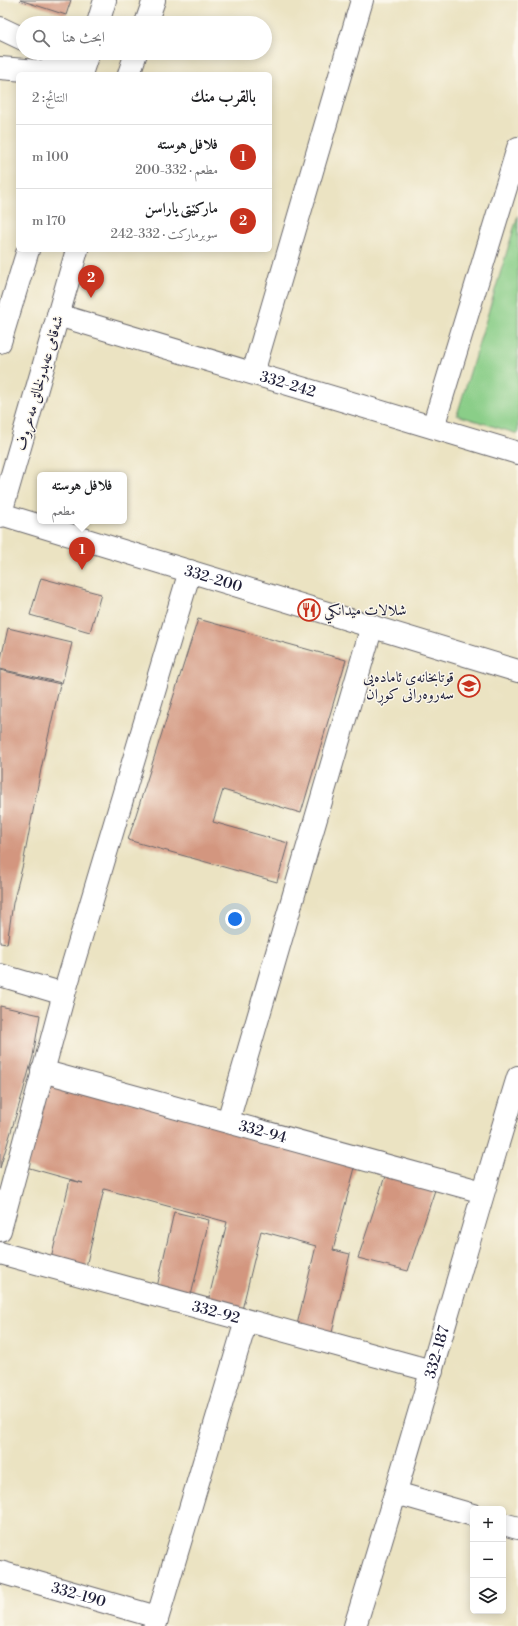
<!DOCTYPE html>
<html lang="ar">
<meta charset="utf-8">
<style>
body{margin:0;font-family:"Libre Bodoni",Amiri,serif;background:#f6f6f6;color:#202124;direction:rtl}
.controls{position:absolute;right:12px;bottom:12px;display:grid;overflow:hidden;border-radius:6px;box-shadow:0 2px 10px #0003}
.controls button{width:36px;height:36px;display:grid;place-items:center;padding:0;border:0;border-bottom:1px solid #e0e0e0;background:#fff;color:#202124;font:20px sans-serif}
.you{position:absolute;left:235px;top:919px;width:14px;height:14px;margin:-10px;border:3px solid #fff;border-radius:50%;background:#1a73e8;box-shadow:0 0 0 6px #1a73e833}
.badge{display:grid;place-items:center;width:26px;height:26px;border-radius:50%;background:#c8321e;color:#fff;font-size:13px;font-weight:700}
.pin{position:absolute;translate:-50% -33px;filter:drop-shadow(0 1px 2px #0008)}
.pin::after{content:'';position:absolute;top:21px;width:14px;height:12px;background:inherit;clip-path:polygon(0 0,100% 0,50% 100%)}
.popup{position:absolute;left:37px;top:472px;width:90px;height:52px;box-sizing:border-box;display:grid;place-content:center;border-radius:6px;background:#fff;filter:drop-shadow(0 1px 3px #0005);font-size:13px;white-space:nowrap;color:#757577}
.popup b{font-size:15px;color:#202124}
.popup::after{content:'';position:absolute;left:50%;top:100%;margin-left:-8px;border:8px solid transparent;border-top-color:#fff}
.list{margin:0;padding:0;list-style:none}
h2{display:flex;justify-content:space-between;align-items:center;height:52px;margin:0;padding:0 16px;font-size:17px}
h2 small{font-size:13px;font-weight:400;color:#757577}
.list li{display:grid;grid-template-columns:26px 1fr auto;gap:12px;align-items:center;box-sizing:border-box;height:64px;padding:0 16px;border-top:1px solid #e0e0e0}
.list b{display:block;font-size:15px;white-space:nowrap}
.list p{margin:0;font-size:13px;white-space:nowrap;color:#757577}
.list em{font-size:13px;font-style:normal;color:#757577}
.icon{flex:none;width:22px;height:22px;fill:none;stroke:currentColor;stroke-width:2;stroke-linecap:round;stroke-linejoin:round}
.map{position:relative;flex:none;width:518px;height:1626px;overflow:hidden;direction:ltr}
.search{position:absolute;background:#fff;box-shadow:0 2px 10px #0003;left:16px;top:16px;width:256px;height:44px;display:flex;align-items:center;gap:10px;box-sizing:border-box;padding:0 14px;border-radius:22px;color:#757577;font-size:15px}
.panel{position:absolute;background:#fff;box-shadow:0 2px 10px #0003;left:16px;top:72px;width:256px;height:180px;border-radius:6px;direction:rtl}
.map>svg:first-child{display:block}
</style>
<div class="map">
<svg width="518" height="1626" viewBox="0 0 518 1626">
<rect width="100%" height="100%" fill="#fbf7ec"/>
<filter id="ink" filterUnits="userSpaceOnUse"><feTurbulence type="fractalNoise" baseFrequency=".025" numOctaves="2"/><feDisplacementMap in="SourceGraphic" scale="8" xChannelSelector="R" yChannelSelector="G"/><feConvolveMatrix kernelMatrix="1 2 1 2 8 2 1 2 1" color-interpolation-filters="sRGB"/></filter>
<filter id="wash" filterUnits="userSpaceOnUse"><feTurbulence type="fractalNoise" baseFrequency=".012" numOctaves="4" result="noise"/><feDisplacementMap in="SourceGraphic" scale="16" xChannelSelector="R" yChannelSelector="G"/><feGaussianBlur stdDeviation="0.9" result="paint"/><feColorMatrix in="noise" values="0 0 0 0 0 0 0 0 0 0 0 0 0 0 0 0 0 1.4 0 .05"/><feComposite in="paint" operator="in"/></filter>
<g filter="url(#wash)">
<rect width="100%" height="100%" fill="#ebe3c2"/>
<!-- green -->
<path fill="#8ace88" stroke="#567862" d="M 518,215 L 518,434 L 457,415 Z"/>
<g id="blocks">
<!-- building -->
<g fill="#d3967f">
<path d="M 20,0 L 71,0 L 66,15 Z"/>
<path d="M 41,578 L 101,594 L 90,632 L 30,615 Z"/>
<path d="M 198,619 L 346,660 L 301,813 L 223,790 L 213,822 L 288,843 L 277,882 L 128,840 Z"/>
<path d="M 8,628 L 72,643 L 62,683 L 0,669 L 0,663 Z"/>
<path d="M 0,670 L 60,684 L 41,769 L 23,864 L 13,903 L 7,944 L 0,943 Z"/>
<path d="M 0,1006 L 40,1015 L 33,1056 L 23,1092 L 0,1168 Z"/>
<path d="M 50,1080 L 356,1164 L 333,1250 L 350,1254 L 331,1337 L 296,1329 L 316,1246 L 261,1231 L 241,1314 L 207,1306 L 227,1222 L 104,1189 L 85,1271 L 50,1263 L 70,1180 L 83,1183 L 26,1167 Z"/>
<path d="M 386,1173 L 436,1187 L 408,1271 L 358,1258 Z"/>
<path d="M 174,1212 L 209,1220 L 189,1304 L 155,1296 Z"/>
</g>
</g>
</g>
<g filter="url(#ink)">
<use href="#blocks" fill-opacity="0" stroke="#68666a" stroke-width="1"/>
<g fill="none" stroke-linecap="round" stroke-linejoin="round">
<!-- street casing -->
<g stroke="#68666a" stroke-width="24">
<g id="street">
<path d="M 0,28 L 23,39"/>
<path d="M 51,53 L 81,70"/>
<path d="M 0,68 L 38,71 L 82,71"/>
<path id="s1" d="M 58,315 L 518,453"/>
<path d="M 253,373 L 362,0"/>
<path d="M 433,427 L 518,148"/>
<path d="M 0,975 L 64,994"/>
<path id="s2" d="M 42,1071 L 483,1192"/>
<path d="M 228,1121 L 372,626"/>
<path d="M 0,1230 L 64,994 L 190,571"/>
<path id="s3" d="M 0,1253 L 432,1371"/>
<path d="M 396,1493 L 473,1515"/>
<path d="M 503,1524 L 518,1528"/>
<path id="s4" d="M 0,1572 L 157,1617"/>
<path d="M 155,1626 L 246,1321"/>
<path id="s5" d="M 355,1626 C 412,1444 462,1260 518,1077"/>
</g>
</g>
<!-- secondary casing -->
<g stroke="#68666a" stroke-width="24">
<g id="secondary">
<path d="M 98,23 L 105,0"/>
<path d="M 146,23 L 154,0"/>
<path d="M 81,74 L 88,53"/>
<path d="M 129,74 L 136,53"/>
<path d="M 0,342 L 28,250"/>
<path id="s6" d="M 1,514 L 518,671"/>
<path d="M 0,516 L 77,250"/>
</g>
</g>
<!-- street -->
<use href="#street" stroke="#fff" stroke-width="22"/>
<!-- secondary -->
<use href="#secondary" stroke="#fff" stroke-width="22"/>
</g>
</g>
<!-- icons -->
<defs>
<g id="restaurant-ring" transform="scale(1.15)"><circle r="9.5" fill="#fbf7ec" stroke="#c8321e" stroke-width="1.5"/><path d="M-5-6h1v4h1v-4h1v4h1v-4h1v5L-1.5 .5V6h-2V.5L-5-1ZM5-6V6H3V1.5H1.5Q1.5-4 5-6Z" fill="#c8321e"/></g>
<g id="school-ring" transform="scale(1.15)"><circle r="9.5" fill="#fbf7ec" stroke="#c8321e" stroke-width="1.5"/><path d="M0-5L7-2L0 1L-7-2ZM-4 1L0 2.5L4 1V4Q0 6-4 4Z" fill="#c8321e"/></g>
</defs>
<g fill-rule="evenodd">
<use href="#restaurant-ring" x="309" y="610"/>
<use href="#school-ring" x="469" y="686"/>
</g>
<g text-anchor="middle" stroke-width="3" stroke-linejoin="round" paint-order="stroke">
<!-- street labels -->
<g font-size="15" fill="#22223b" stroke="#fbf7ec">
<text transform="translate(39 383) rotate(-74)" y="5">شەقامی عەبدولخالق مەعروف</text>
<text dy="5" stroke="none"><textPath href="#s1" startOffset="240">332-242</textPath></text>
<text dy="5" stroke="none"><textPath href="#s6" startOffset="222">332-200</textPath></text>
<text dy="5" stroke="none"><textPath href="#s2" startOffset="229">332-94</textPath></text>
<text dy="5" stroke="none"><textPath href="#s3" startOffset="224">332-92</textPath></text>
<text dy="5" stroke="none"><textPath href="#s5" startOffset="286">332-187</textPath></text>
<text dy="5" stroke="none"><textPath href="#s4" startOffset="82">332-190</textPath></text>
</g>
<!-- poi labels -->
<g font-size="15" fill="#22223b" stroke="#fbf7ec" text-anchor="start">
<text x="324" y="615">شلالات ميدانكي</text>
<text x="454" y="682" text-anchor="end">قوتابخانەی ئامادەیی<tspan x="454" dy="17">سەروەرانی کوڕان</tspan></text>
</g>
</g>
</svg>
<div class="controls">
<button>+</button>
<button>−</button>
<button><svg class="icon" aria-label="layers" viewBox="0 0 24 24"><path d="M12 4l9 5-9 5-9-5zM3 14l9 5 9-5"/></svg></button>
</div>
<div class="you"></div>
<div class="pin badge" style="left:82px;top:570px">1</div>
<div class="popup"><b>فلافل هوسته</b>مطعم</div>
<div class="pin badge" style="left:91px;top:298px">2</div>
<div class="search"><svg class="icon" aria-label="search" viewBox="0 0 24 24"><circle cx="10" cy="10" r="6"/><path d="M15 15l6 6"/></svg>ابحث هنا</div>
<section class="panel">
<h2>بالقرب منك<small>النتائج: 2</small></h2>
<ul class="list">
<li><span class="badge">1</span><div><b>فلافل هوسته</b><p>مطعم · 332-200</p></div><em>100 m</em></li>
<li><span class="badge">2</span><div><b>مارکێتی یاراسن</b><p>سوبرماركت · 332-242</p></div><em>170 m</em></li>
</ul>
</section>
</div>
